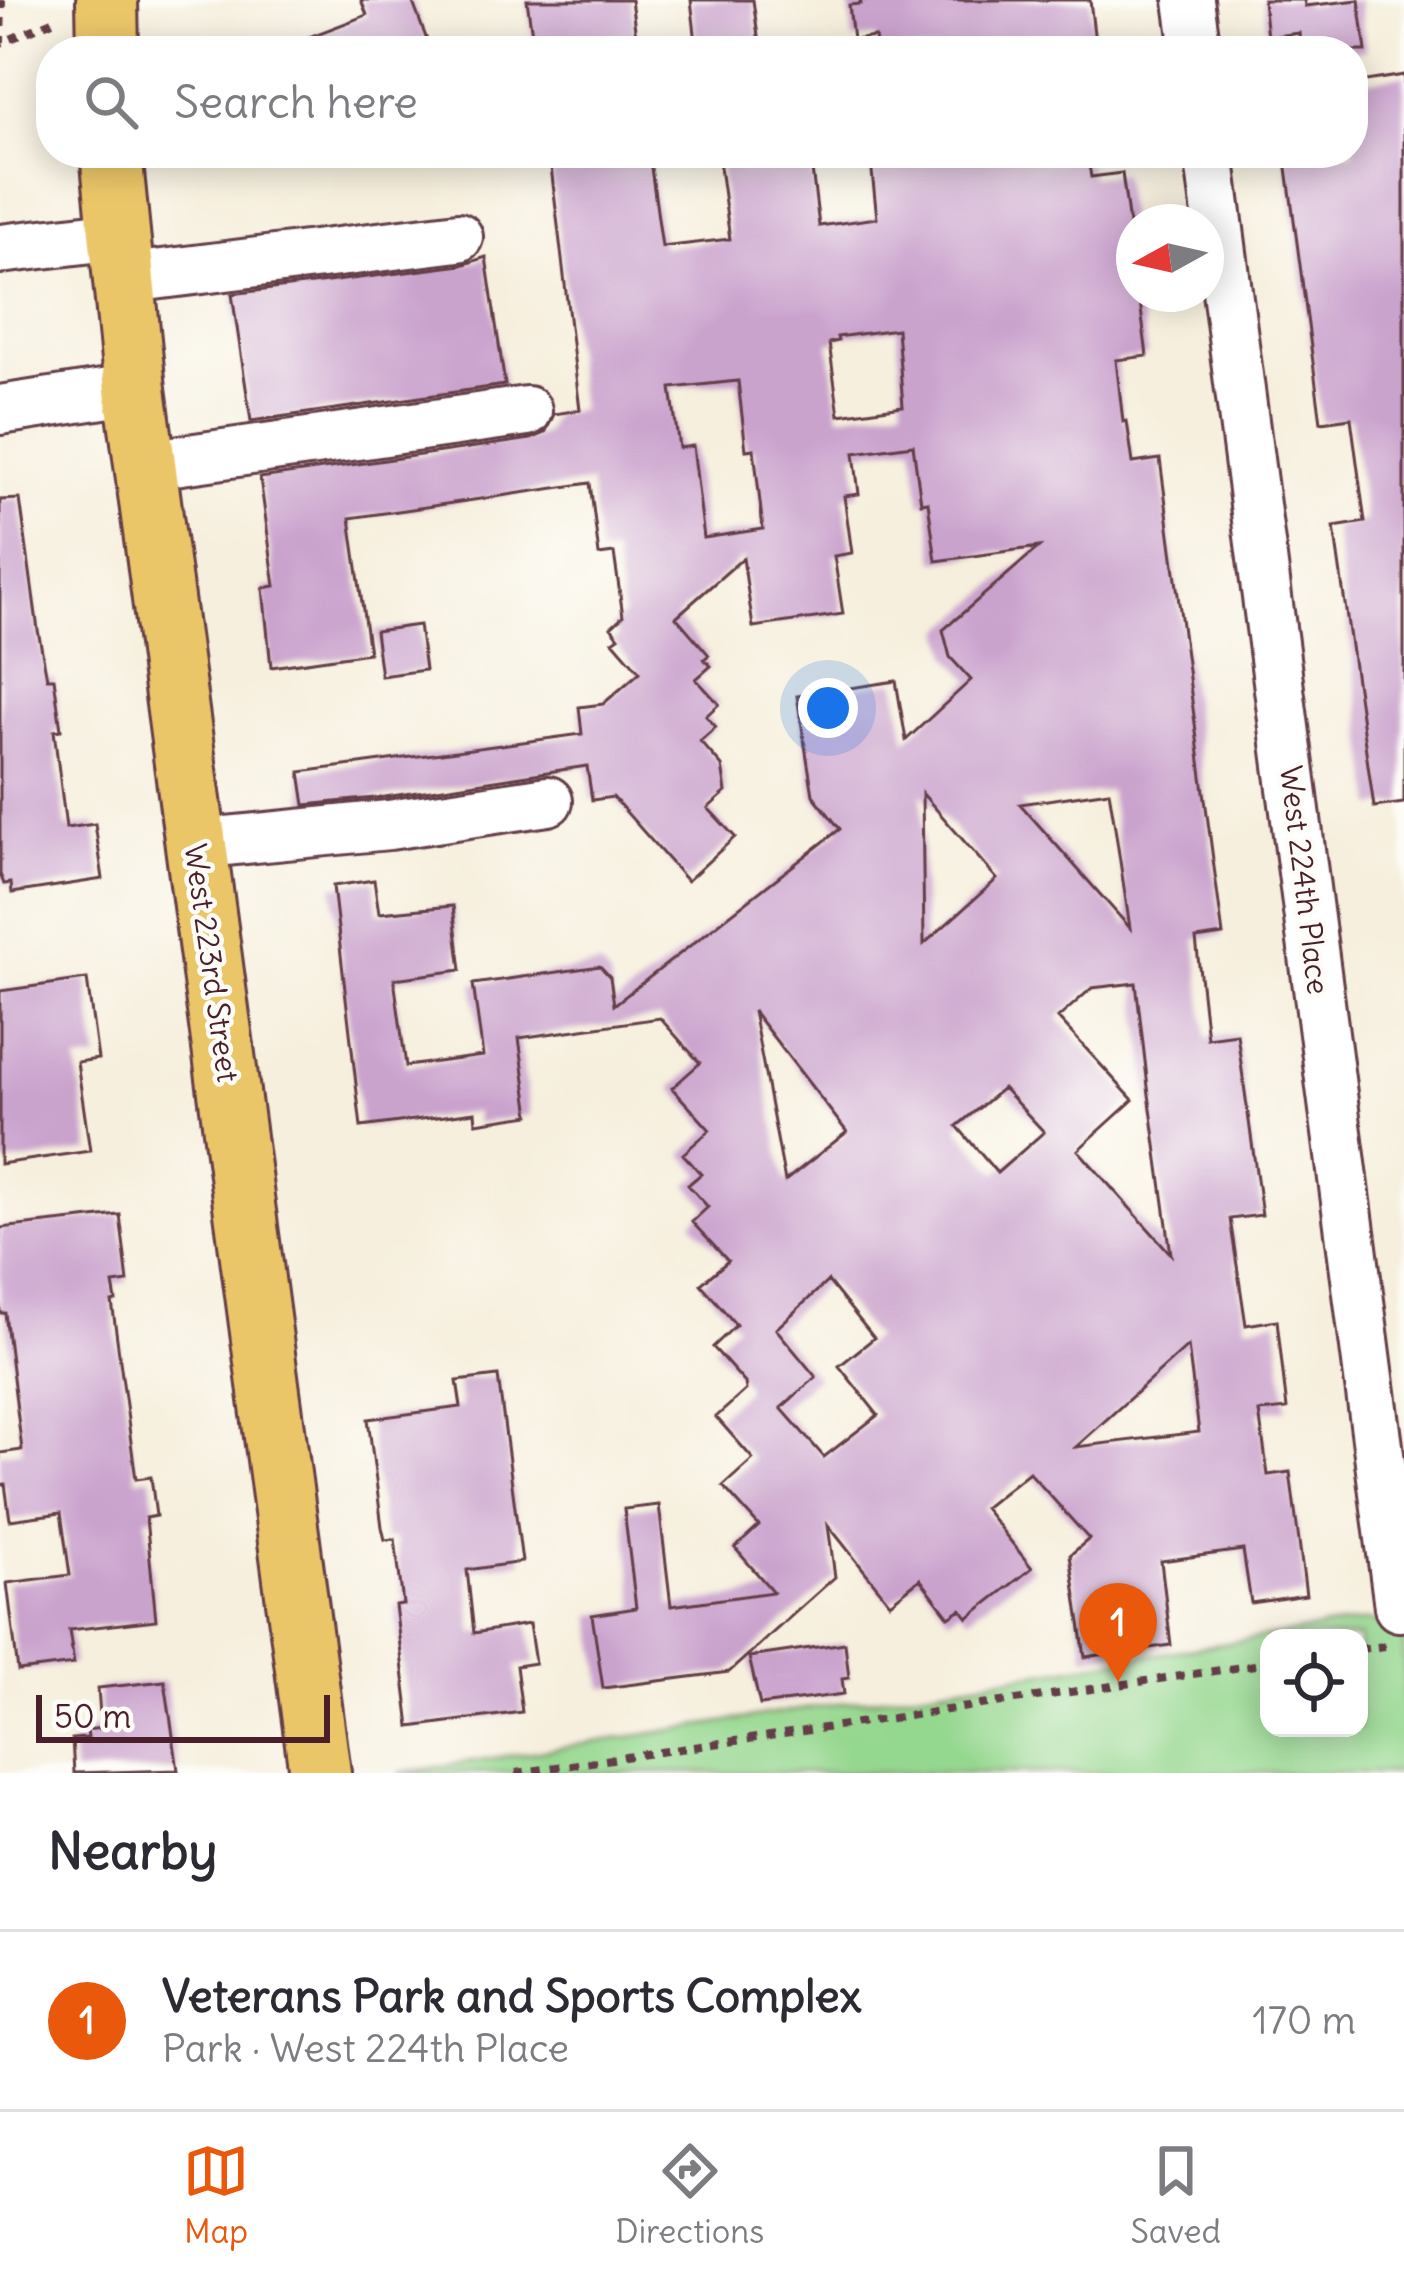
<!DOCTYPE html>
<meta charset="utf-8">
<style>
body{margin:0;font-family:Delius,sans-serif;background:#f2f2f3;color:#2b2b33}
.controls{position:absolute;right:36px;bottom:36px;display:grid;overflow:hidden;border-radius:24px;box-shadow:0 6px 30px #0003}
.controls button{width:108px;height:108px;display:grid;place-items:center;padding:0;border:0;border-bottom:3px solid #e1e1e2;background:#fff;color:#2b2b33;font:60px sans-serif}
.compass{position:absolute;left:1116px;top:204px;width:108px;height:108px;border-radius:50%;background:#fff;box-shadow:0 6px 30px #0003;rotate:262deg}
.scale{position:absolute;left:36px;bottom:30px;width:294px;box-sizing:border-box;padding-left:12px;border:6px solid #4a1f2b;border-top:0;font-size:33px;line-height:42px;white-space:nowrap;color:#4a1f2b;-webkit-text-stroke:9px #fdfcf7;paint-order:stroke}
.you{position:absolute;left:828px;top:708px;width:42px;height:42px;margin:-30px;border:9px solid #fff;border-radius:50%;background:#1a73e8;box-shadow:0 0 0 18px #1a73e833}
.badge{display:grid;place-items:center;width:78px;height:78px;border-radius:50%;background:#ea580c;color:#fff;font-size:39px;font-weight:700}
.pin{position:absolute;translate:-50% -99px;filter:drop-shadow(0 3px 6px #0008)}
.pin::after{content:'';position:absolute;top:63px;width:42px;height:36px;background:inherit;clip-path:polygon(0 0,100% 0,50% 100%)}
.list{margin:0;padding:0;list-style:none}
h2{display:flex;justify-content:space-between;align-items:center;height:156px;margin:0;padding:0 48px;font-size:51px}
h2 small{font-size:39px;font-weight:400;color:#7c7c81}
.list li{display:grid;grid-template-columns:78px 1fr auto;gap:36px;align-items:center;box-sizing:border-box;height:180px;padding:0 48px;border-top:3px solid #e1e1e2}
.list b{display:block;font-size:45px;white-space:nowrap}
.list p{margin:0;font-size:39px;white-space:nowrap;color:#7c7c81}
.list em{font-size:39px;font-style:normal;color:#7c7c81}
.icon{flex:none;width:66px;height:66px;fill:none;stroke:currentColor;stroke-width:2;stroke-linecap:round;stroke-linejoin:round}
.map{position:relative;flex:none;width:1404px;height:1773px;overflow:hidden}
.search{position:absolute;background:#fff;box-shadow:0 6px 30px #0003;left:36px;right:36px;top:36px;height:132px;display:flex;align-items:center;gap:30px;box-sizing:border-box;padding:0 42px;border-radius:48px;color:#7c7c81;font-size:45px}
.sheet{height:336px;background:#fff}
nav{display:flex;justify-content:space-around;align-items:center;box-sizing:border-box;height:168px;border-top:3px solid #e1e1e2;background:#fff;font-size:33px;color:#7c7c81}
nav a{display:grid;justify-items:center;gap:6px}
nav .on{color:#ea580c}
.map>svg:first-child{display:block}
</style>
<div class="map">
<svg width="1404" height="1773" viewBox="0 0 1404 1773">
<rect width="100%" height="100%" fill="#fdfcf7"/>
<filter id="ink" filterUnits="userSpaceOnUse"><feTurbulence type="fractalNoise" baseFrequency=".00833" numOctaves="2"/><feDisplacementMap in="SourceGraphic" scale="24" xChannelSelector="R" yChannelSelector="G"/><feConvolveMatrix kernelMatrix="1 2 1 2 8 2 1 2 1" color-interpolation-filters="sRGB"/></filter>
<filter id="wash" filterUnits="userSpaceOnUse"><feTurbulence type="fractalNoise" baseFrequency=".004" numOctaves="4" result="noise"/><feDisplacementMap in="SourceGraphic" scale="48" xChannelSelector="R" yChannelSelector="G"/><feGaussianBlur stdDeviation="2.7" result="paint"/><feColorMatrix in="noise" values="0 0 0 0 0 0 0 0 0 0 0 0 0 0 0 0 0 1.4 0 .05"/><feComposite in="paint" operator="in"/></filter>
<g filter="url(#wash)">
<rect width="100%" height="100%" fill="#f6efdd"/>
<!-- green -->
<path fill="#94d78e" stroke="#6f7b5c" stroke-width="3" fill-rule="evenodd" d="M 1367,1621 L 1404,1629 L 1404,1773 L 398,1773 ZM 1269,1638 L 1359,1638 L 1359,1728 L 1269,1728 Z"/>
<g id="blocks">
<!-- building -->
<g fill="#caa3cd" fill-rule="evenodd">
<path d="M 361,0 L 412,0 L 431,51 L 280,51 L 280,48 L 367,15 Z"/>
<path d="M 527,0 L 631,0 L 638,51 L 548,51 L 546,41 L 533,42 Z"/>
<path d="M 691,0 L 753,0 L 760,51 L 697,51 Z"/>
<path d="M 860,0 L 1090,0 L 1096,51 L 877,51 L 875,37 L 853,40 L 849,5 L 861,4 Z"/>
<path d="M 1263,0 L 1304,0 L 1305,6 L 1359,0 L 1366,51 L 1301,51 L 1299,33 L 1267,37 Z"/>
<path d="M 1404,75 L 1404,803 L 1374,807 L 1334,527 L 1365,522 L 1351,418 L 1321,422 L 1285,153 L 1353,153 L 1353,83 Z"/>
<path d="M 649,153 L 662,247 L 730,239 L 718,153 L 810,153 L 819,226 L 877,218 L 870,153 L 1087,153 L 1091,177 L 1122,173 L 1134,261 L 1134,294 L 1139,294 L 1147,356 L 1116,360 L 1123,422 L 1127,421 L 1133,463 L 1160,459 L 1223,935 L 1196,939 L 1207,1038 L 1237,1034 L 1262,1215 L 1230,1219 L 1246,1325 L 1277,1320 L 1287,1409 L 1259,1412 L 1268,1475 L 1290,1472 L 1306,1595 L 1251,1603 L 1243,1550 L 1161,1561 L 1171,1645 L 1085,1657 L 1070,1555 L 1089,1539 L 1029,1472 L 984,1508 L 1032,1568 L 968,1618 L 961,1609 L 949,1617 L 920,1579 L 890,1603 L 828,1525 L 835,1577 L 729,1672 L 603,1688 L 592,1615 L 636,1608 L 624,1509 L 659,1505 L 671,1606 L 773,1592 L 735,1548 L 759,1526 L 723,1486 L 753,1459 L 716,1417 L 746,1390 L 745,1383 L 713,1347 L 736,1325 L 701,1284 L 728,1261 L 692,1222 L 708,1207 L 688,1185 L 701,1174 L 683,1154 L 710,1130 L 672,1088 L 700,1063 L 660,1018 L 519,1038 L 530,1115 L 476,1123 L 475,1112 L 361,1127 L 333,886 L 374,880 L 379,913 L 453,906 L 461,970 L 394,979 L 406,1066 L 483,1056 L 473,984 L 600,966 L 610,977 L 614,1005 L 840,829 L 813,795 L 797,696 L 896,681 L 906,740 L 971,680 L 950,657 L 943,630 L 1039,547 L 936,561 L 928,502 L 921,503 L 913,445 L 854,453 L 859,494 L 844,496 L 852,553 L 834,556 L 843,614 L 753,627 L 743,558 L 676,617 L 709,655 L 704,659 L 711,666 L 696,679 L 719,704 L 706,716 L 716,727 L 700,741 L 722,766 L 726,792 L 708,808 L 735,837 L 687,881 L 613,797 L 592,800 L 587,766 L 385,797 L 305,805 L 300,772 L 582,734 L 579,707 L 603,704 L 640,672 L 613,641 L 619,637 L 611,627 L 623,616 L 614,553 L 599,555 L 590,483 L 350,518 L 369,653 L 271,667 L 263,588 L 275,586 L 260,478 L 531,439 L 545,433 L 554,414 L 580,410 L 551,167 ZM 897,329 L 903,406 L 839,415 L 829,343 L 838,341 L 837,337 ZM 738,381 L 746,450 L 754,449 L 763,529 L 704,538 L 693,446 L 679,448 L 671,388 ZM 1109,791 L 1114,821 L 1130,928 L 1020,804 ZM 922,793 L 997,879 L 924,944 ZM 1136,983 L 1148,1087 L 1171,1254 L 1078,1150 L 1133,1100 L 1058,1018 L 1092,988 ZM 753,1011 L 847,1132 L 785,1181 ZM 1003,1088 L 1044,1132 L 997,1173 L 957,1126 ZM 828,1281 L 874,1338 L 839,1366 L 878,1415 L 824,1457 L 781,1408 L 816,1377 L 776,1329 ZM 1188,1346 L 1199,1432 L 1076,1447 Z"/>
<path d="M 486,257 L 505,385 L 251,421 L 232,294 L 462,265 Z"/>
<path d="M 20,499 L 38,630 L 47,678 L 54,678 L 61,730 L 54,731 L 66,828 L 95,824 L 103,879 L 12,893 L 11,883 L 4,884 L 0,874 L 0,500 Z"/>
<path d="M 419,625 L 425,670 L 381,676 L 375,631 Z"/>
<path d="M 87,979 L 98,1059 L 77,1062 L 90,1151 L 0,1164 L 0,991 Z"/>
<path d="M 120,1215 L 128,1282 L 113,1284 L 116,1301 L 112,1302 L 136,1479 L 151,1477 L 156,1516 L 146,1518 L 156,1620 L 69,1630 L 74,1664 L 18,1671 L 7,1583 L 70,1575 L 61,1513 L 10,1520 L 5,1484 L 0,1485 L 0,1453 L 22,1450 L 5,1313 L 0,1313 L 0,1228 Z"/>
<path d="M 498,1376 L 522,1562 L 467,1570 L 474,1633 L 529,1624 L 535,1663 L 516,1666 L 522,1712 L 410,1727 L 395,1605 L 403,1604 L 395,1539 L 385,1540 L 382,1527 L 368,1419 L 461,1407 L 457,1381 Z"/>
<path d="M 845,1643 L 849,1678 L 842,1679 L 844,1694 L 760,1705 L 749,1657 Z"/>
<path d="M 165,1681 L 178,1770 L 74,1773 L 72,1739 L 88,1738 L 87,1730 L 101,1728 L 98,1688 Z"/>
</g>
</g>
</g>
<g filter="url(#ink)">
<use href="#blocks" fill-opacity="0" stroke="#643e46" stroke-width="3"/>
<g fill="none" stroke-linecap="round" stroke-linejoin="round">
<!-- minor casing -->
<g stroke="#643e46" stroke-width="54">
<g id="minor">
<path d="M 1189,0 L 1196,51"/>
<path d="M 1209,153 L 1399,1607 L 1404,1606"/>
<path d="M 0,249 L 118,235"/>
<path d="M 122,279 L 458,237"/>
<path d="M 0,410 L 135,389"/>
<path d="M 146,465 L 527,411"/>
<path d="M 195,844 L 389,825 L 548,801"/>
</g>
</g>
<!-- major casing -->
<g stroke="#643e46" stroke-width="66">
<g id="major">
<path d="M 107,0 L 108,51"/>
<path d="M 111,153 L 135,389 L 320,1773"/>
</g>
</g>
<!-- path -->
<g stroke="#643e46" stroke-width="8" stroke-dasharray="9 9" stroke-linecap="butt">
<path d="M 2,0 L 1,43 L 60,18"/>
<path d="M 1359,1649 L 1385,1646"/>
<path d="M 516,1773 L 1269,1663"/>
</g>
<!-- minor -->
<use href="#minor" stroke="#fff" stroke-width="48"/>
<!-- major -->
<use href="#major" stroke="#ebc669" stroke-width="60"/>
</g>
</g>
<g text-anchor="middle" stroke-width="9" stroke-linejoin="round" paint-order="stroke">
<!-- street labels -->
<g font-size="30" fill="#4a1f2b" stroke="#fdfcf7">
<text transform="translate(1304 880) rotate(83)" y="10">West 224th Place</text>
<text transform="translate(211 963) rotate(82)" y="10">West 223rd Street</text>
</g>
</g>
</svg>
<div class="controls">
<button><svg class="icon" aria-label="locate" viewBox="0 0 24 24"><circle cx="12" cy="12" r="6"/><path d="M12 2v4M12 18v4M2 12h4M18 12h4"/></svg></button>
</div>
<svg class="compass" viewBox="-18 -18 36 36"><path d="M0-13l5 13h-10z" fill="#e53935"/><path d="M0 13l5-13h-10z" fill="#7c7c81"/></svg>
<div class="scale">50 m</div>
<div class="you"></div>
<div class="pin badge" style="left:1118px;top:1682px">1</div>
<div class="search"><svg class="icon" aria-label="search" viewBox="0 0 24 24"><circle cx="10" cy="10" r="6"/><path d="M15 15l6 6"/></svg>Search here</div>
</div>
<section class="sheet">
<h2>Nearby<small></small></h2>
<ul class="list">
<li><span class="badge">1</span><div><b>Veterans Park and Sports Complex</b><p>Park · West 224th Place</p></div><em>170 m</em></li>
</ul>
</section>
<nav>
<a class="on"><svg class="icon" aria-label="map" viewBox="0 0 24 24"><path d="M3 6l6-2 6 2 6-2v14l-6 2-6-2-6 2zM9 4v14M15 6v14"/></svg>Map</a>
<a><svg class="icon" aria-label="directions" viewBox="0 0 24 24"><path d="M12 3l9 9-9 9-9-9zM9 14v-3h6M13 9l2 2-2 2"/></svg>Directions</a>
<a><svg class="icon" aria-label="saved" viewBox="0 0 24 24"><path d="M7 4h10v16l-5-4-5 4z"/></svg>Saved</a>
</nav>
